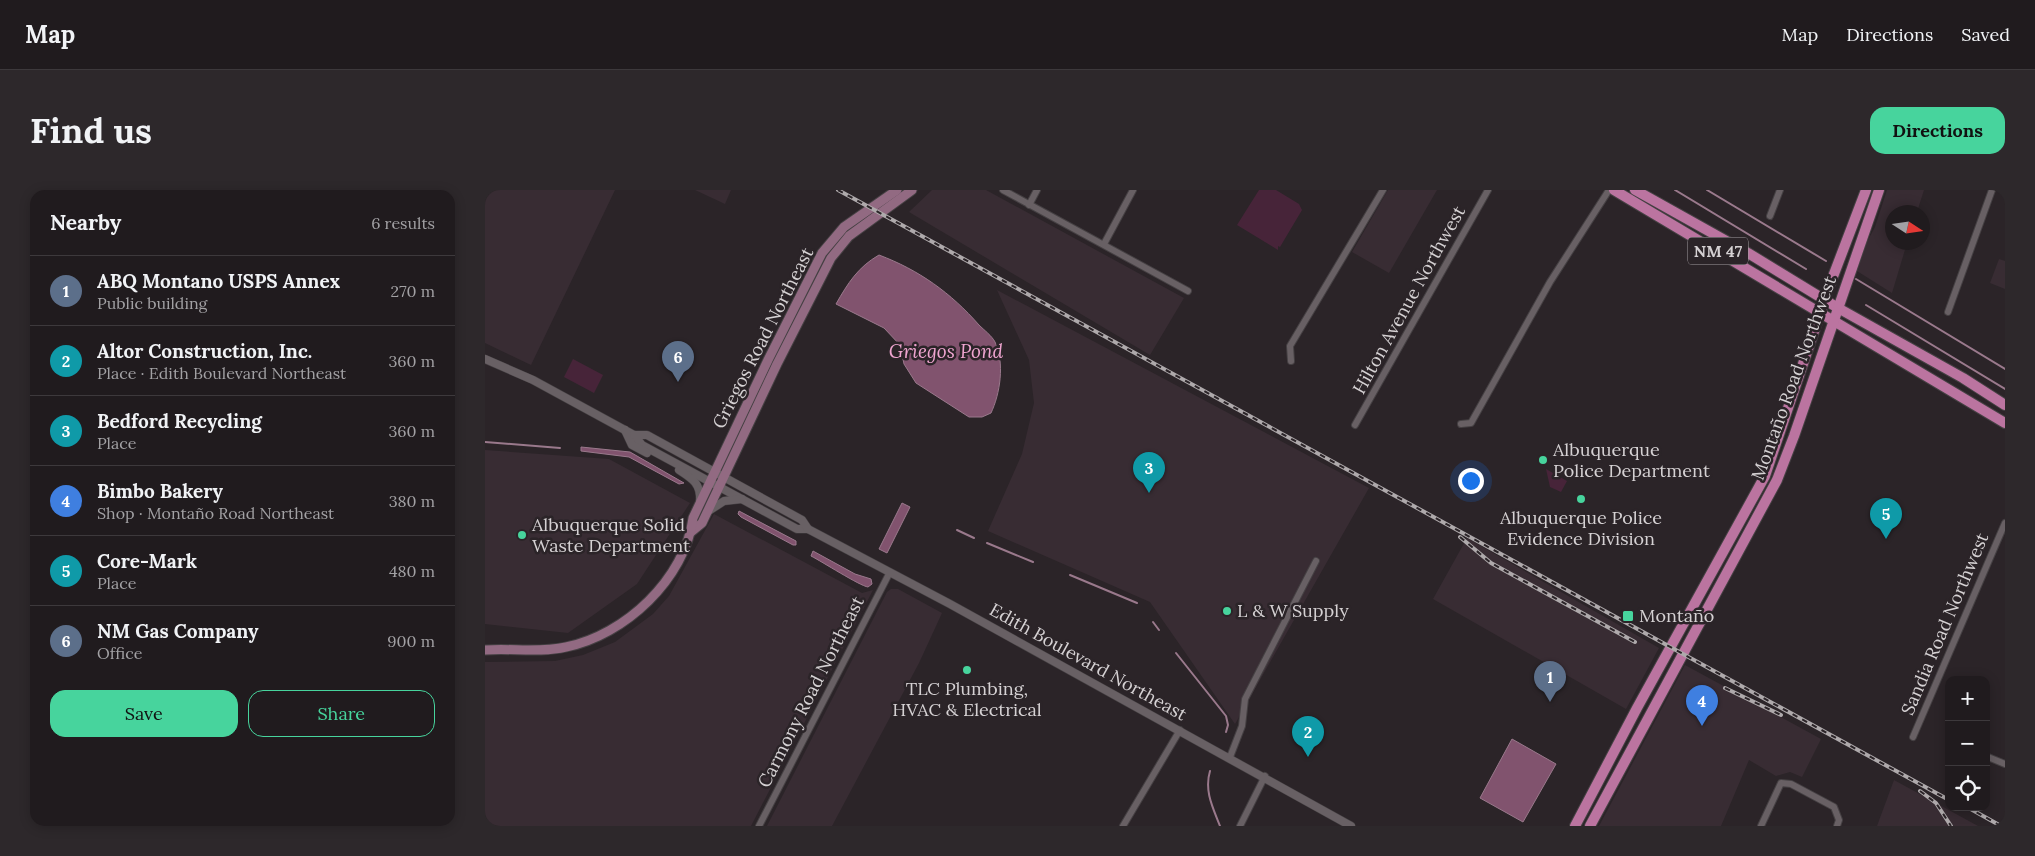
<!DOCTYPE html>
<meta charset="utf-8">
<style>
body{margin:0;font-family:Lora,serif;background:#2d282b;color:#f1f3f6}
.controls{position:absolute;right:15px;bottom:15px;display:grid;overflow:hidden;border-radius:10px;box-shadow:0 2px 12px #0003}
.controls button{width:45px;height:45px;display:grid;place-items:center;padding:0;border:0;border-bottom:1px solid #3d393c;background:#201b1e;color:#f1f3f6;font:25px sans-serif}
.compass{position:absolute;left:1400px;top:15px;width:45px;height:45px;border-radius:50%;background:#201b1e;box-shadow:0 2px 12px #0003;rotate:102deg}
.you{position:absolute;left:985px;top:290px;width:18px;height:18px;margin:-12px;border:4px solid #fff;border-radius:50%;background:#1a73e8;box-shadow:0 0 0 8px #1a73e833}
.badge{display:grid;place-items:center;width:32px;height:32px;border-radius:50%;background:#47d49d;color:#fff;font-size:16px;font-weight:700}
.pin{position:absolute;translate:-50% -41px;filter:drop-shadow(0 1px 2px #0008)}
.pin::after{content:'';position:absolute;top:26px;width:18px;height:15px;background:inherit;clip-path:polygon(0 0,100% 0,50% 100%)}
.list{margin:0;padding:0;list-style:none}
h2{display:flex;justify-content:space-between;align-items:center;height:65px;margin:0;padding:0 20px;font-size:21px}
h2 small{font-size:16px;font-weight:400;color:#a2a1a4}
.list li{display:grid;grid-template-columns:32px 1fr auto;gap:15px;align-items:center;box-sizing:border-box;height:70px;padding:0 20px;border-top:1px solid #3d393c}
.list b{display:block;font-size:19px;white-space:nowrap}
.list p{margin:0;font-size:16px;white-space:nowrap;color:#a2a1a4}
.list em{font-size:16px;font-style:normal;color:#a2a1a4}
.actions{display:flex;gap:10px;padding:15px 20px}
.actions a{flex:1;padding:11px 0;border:1px solid #47d49d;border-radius:15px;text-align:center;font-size:18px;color:#47d49d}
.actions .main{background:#47d49d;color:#111}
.icon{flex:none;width:28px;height:28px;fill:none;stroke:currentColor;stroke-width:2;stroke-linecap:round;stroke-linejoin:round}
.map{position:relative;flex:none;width:1520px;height:636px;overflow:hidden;border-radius:15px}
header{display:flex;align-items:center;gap:30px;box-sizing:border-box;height:70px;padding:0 25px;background:#201b1e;border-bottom:1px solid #3d393c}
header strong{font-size:24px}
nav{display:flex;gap:28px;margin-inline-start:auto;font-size:18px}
.intro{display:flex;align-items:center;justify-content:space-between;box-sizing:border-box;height:120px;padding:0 30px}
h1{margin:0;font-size:35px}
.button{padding:12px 22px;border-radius:15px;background:#47d49d;color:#111;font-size:18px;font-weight:700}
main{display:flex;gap:30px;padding:0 30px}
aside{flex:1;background:#201b1e;border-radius:15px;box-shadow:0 2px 12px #0003}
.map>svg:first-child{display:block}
</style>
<header>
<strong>Map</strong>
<nav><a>Map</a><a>Directions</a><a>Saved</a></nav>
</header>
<div class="intro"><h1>Find us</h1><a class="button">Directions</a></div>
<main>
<aside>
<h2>Nearby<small>6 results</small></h2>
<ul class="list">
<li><span class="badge" style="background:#5c6f8a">1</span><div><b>ABQ Montano USPS Annex</b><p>Public building</p></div><em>270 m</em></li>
<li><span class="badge" style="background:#0f9aa8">2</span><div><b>Altor Construction, Inc.</b><p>Place · Edith Boulevard Northeast</p></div><em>360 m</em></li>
<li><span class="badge" style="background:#0f9aa8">3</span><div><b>Bedford Recycling</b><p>Place</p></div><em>360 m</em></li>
<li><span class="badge" style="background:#3f7fe0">4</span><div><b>Bimbo Bakery</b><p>Shop · Montaño Road Northeast</p></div><em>380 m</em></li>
<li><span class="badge" style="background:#0f9aa8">5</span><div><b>Core-Mark</b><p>Place</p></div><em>480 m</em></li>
<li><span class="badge" style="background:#5c6f8a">6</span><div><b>NM Gas Company</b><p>Office</p></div><em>900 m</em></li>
</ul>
<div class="actions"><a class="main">Save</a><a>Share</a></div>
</aside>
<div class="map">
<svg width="1520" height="636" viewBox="0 0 1520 636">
<rect width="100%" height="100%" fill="#2b2428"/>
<!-- built -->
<g fill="#382c33">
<path d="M 0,0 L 130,0 L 46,175 L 0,153 Z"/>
<path d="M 210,0 L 246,0 L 240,14 Z"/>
<path d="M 447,0 L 501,0 L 699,108 L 665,165 L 424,22 Z"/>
<path d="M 903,0 L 952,0 L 904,83 L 867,62 Z"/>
<path d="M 1402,0 L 1439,0 L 1432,22 L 1408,22 L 1408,52 L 1422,53 L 1407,103 L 1372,81 L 1383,50 L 1390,37 Z"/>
<path d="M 1514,69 L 1520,71 L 1520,99 L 1505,93 Z"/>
<path d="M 512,100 L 884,298 L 750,534 L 665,412 L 503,341 L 537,264 L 549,213 L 544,170 Z"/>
<path d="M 0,260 L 124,269 L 205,313 L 152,394 L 83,443 L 0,434 Z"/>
<path d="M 229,324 L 377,403 L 388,400 L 266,636 L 0,636 L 0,472 L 70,471 L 98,465 L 130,452 L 168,424 L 184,406 Z"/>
<path d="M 982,348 L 1174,458 L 1141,519 L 948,409 Z"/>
<path d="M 406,399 L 413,399 L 457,423 L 434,473 L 347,636 L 282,636 L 402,402 Z"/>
<path d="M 1200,475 L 1336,549 L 1317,587 L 1305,582 L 1291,586 L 1264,570 L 1236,636 L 1114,636 Z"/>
<path d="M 1409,590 L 1493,636 L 1392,636 Z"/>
</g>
<!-- green -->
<g fill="#472439">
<path d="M 774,0 L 791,0 L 814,14 L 817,20 L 795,57 L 793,56 L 793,60 L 752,35 Z"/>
<path d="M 88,169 L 118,185 L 109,203 L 79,187 Z"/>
<path d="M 1061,279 L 1082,291 L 1076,302 L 1065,297 Z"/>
</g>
<!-- water -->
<g fill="#81536e" stroke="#9a798c">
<path d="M 394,65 C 434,80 466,103 494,135 C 499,140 507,146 510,152 C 520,173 515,204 506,223 L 497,227 L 484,227 L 431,193 L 419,174 L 415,155 L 399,138 L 351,114 C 363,93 373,77 394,65 Z"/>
<path d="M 96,257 L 145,262 L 199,293 L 194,294 L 144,267 L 96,261 Z"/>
<path d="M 417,313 L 425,317 L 402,363 L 394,359 Z"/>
<path d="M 254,321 L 311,351 L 311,355 L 308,355 L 256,327 L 253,324 Z"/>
<path d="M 328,361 L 370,384 L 386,389 L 387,394 L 383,397 C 375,396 336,371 326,366 Z"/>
<path d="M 1027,549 L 1071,574 L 1038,632 L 995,608 Z"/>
</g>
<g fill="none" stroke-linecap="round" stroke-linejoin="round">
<!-- stream -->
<g stroke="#9a798c" stroke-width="2">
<path d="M 1190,0 L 1321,79"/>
<path d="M 1222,0 L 1341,71"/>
<path d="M 1371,89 L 1520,179"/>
<path d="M 1381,115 L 1520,199"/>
<path d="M 0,252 L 75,258"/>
<path d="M 472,340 L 489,348"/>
<path d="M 502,353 L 548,372"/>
<path d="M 585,385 L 652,413"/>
<path d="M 668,432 L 674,440"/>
<path d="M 691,463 L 741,526 L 743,535 L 741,542"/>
<path d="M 725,581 C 719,601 728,618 735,636"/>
</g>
<!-- minor casing -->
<g stroke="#454043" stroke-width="8">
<g id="minor">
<path d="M 518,0 L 703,101"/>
<path d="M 544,15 L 552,0"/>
<path d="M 1285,26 L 1295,0"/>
<path d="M 619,54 L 648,0"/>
<path d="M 1463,122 L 1507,0"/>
<path d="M 806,171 L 805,156 L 898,0"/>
<path d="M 976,234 L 986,233 L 1065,92 L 1124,0"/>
<path d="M 870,235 L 1003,0"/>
<path d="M 1428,547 L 1520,333"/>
<path d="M 745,567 L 757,536 L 760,509 L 831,371"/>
<path d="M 1503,567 L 1520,574"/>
<path d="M 274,636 L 405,382"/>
<path d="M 638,636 L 695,540"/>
<path d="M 755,636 L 780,586"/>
<path d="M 1276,636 L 1296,593 L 1306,594 L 1349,617 L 1354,630 L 1352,636"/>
</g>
</g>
<!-- tertiary casing -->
<g stroke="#454043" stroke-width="9">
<g id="tertiary">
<path d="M 0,169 L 48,190 L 149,245 L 157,255 L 312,339 L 323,339 L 465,414 L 866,636"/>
<path d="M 140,240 L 147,255 L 162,263"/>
<path d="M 149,245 L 162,245 L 317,330 L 323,339"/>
<path d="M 194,280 C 208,289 216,294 215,311"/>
<path d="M 222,322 L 239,311 L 257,309"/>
</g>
</g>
<!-- secondary casing -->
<g stroke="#454043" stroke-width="11">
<g id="secondary">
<path d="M 206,342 L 217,333 L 292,174 L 346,68 L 364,46 L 427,0"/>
<path d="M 0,460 C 27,458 54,463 81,457 C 140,445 200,389 208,328 L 283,170 L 337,63 L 359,37 L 412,0"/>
</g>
</g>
<!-- primary casing -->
<g stroke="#454043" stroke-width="12">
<g id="primary">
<path d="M 1129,0 L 1520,233"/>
<path d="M 1150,0 L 1263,63 L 1353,118 L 1478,188 L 1520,215"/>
<path d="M 1090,636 L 1152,518 L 1280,286 L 1344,97 L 1381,0"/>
<path d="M 1105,636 L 1292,290 L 1309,246 L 1394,0"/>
</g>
</g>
<!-- minor -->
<use href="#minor" stroke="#686064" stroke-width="6"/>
<!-- tertiary -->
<use href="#tertiary" stroke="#686064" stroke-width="8"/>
<!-- secondary -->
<use href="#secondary" stroke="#926a82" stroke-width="9"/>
<!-- primary -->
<use href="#primary" stroke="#bb74a0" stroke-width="10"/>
<!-- rail casing -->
<g stroke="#aea9ab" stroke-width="4">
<g id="rail">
<path d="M 353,0 L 1464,610"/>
<path d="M 975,347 L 1006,373 L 1150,452"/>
<path d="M 1240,498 L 1296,525"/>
<path d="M 1435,601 L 1451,613 L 1466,636"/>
<path d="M 1482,617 L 1516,636"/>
</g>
</g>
<!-- rail -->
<use href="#rail" stroke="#2b2428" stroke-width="2" stroke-dasharray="5.5" stroke-linecap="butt"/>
</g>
<!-- markers -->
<g fill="#47d49d" stroke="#2b2428" stroke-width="2">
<circle cx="1058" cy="270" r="5"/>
<circle cx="1096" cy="309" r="5"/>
<circle cx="37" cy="345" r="5"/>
<circle cx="742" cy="421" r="5"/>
<rect x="1137" y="420" width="12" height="12" rx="2.5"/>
<circle cx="482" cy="480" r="5"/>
</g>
<g text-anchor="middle" stroke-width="5" stroke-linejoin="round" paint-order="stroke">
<!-- shield labels -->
<rect fill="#2b2428" stroke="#a29da0" stroke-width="1" x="1203" y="47.5" width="60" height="27" rx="4"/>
<g font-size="16" font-weight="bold" fill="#d5d1d3">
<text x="1233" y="67">NM 47</text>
</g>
<!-- street labels -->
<g font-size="18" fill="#d5d1d3" stroke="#2b2428">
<text transform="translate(924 110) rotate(-61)" y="6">Hilton Avenue Northwest</text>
<text transform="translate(278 148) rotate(-63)" y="6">Griegos Road Northeast</text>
<text transform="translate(1309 188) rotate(-70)" y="6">Montaño Road Northwest</text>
<text transform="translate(1460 434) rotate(-67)" y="6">Sandia Road Northwest</text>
<text transform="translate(603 472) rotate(29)" y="6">Edith Boulevard Northeast</text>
<text transform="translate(326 502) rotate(-63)" y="6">Carmony Road Northeast</text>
</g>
<!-- poi labels -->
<g font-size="18" fill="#d5d1d3" stroke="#2b2428" text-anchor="start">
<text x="1068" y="266">Albuquerque<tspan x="1068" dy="21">Police Department</tspan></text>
<text x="1096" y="334" text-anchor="middle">Albuquerque Police<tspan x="1096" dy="21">Evidence Division</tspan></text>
<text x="47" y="341">Albuquerque Solid<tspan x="47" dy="21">Waste Department</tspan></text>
<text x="752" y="427">L &amp; W Supply</text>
<text x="1154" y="432">Montaño</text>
<text x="482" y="505" text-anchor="middle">TLC Plumbing,<tspan x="482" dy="21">HVAC &amp; Electrical</tspan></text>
</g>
<!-- water labels -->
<g font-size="19" font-style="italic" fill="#efa5d0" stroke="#2b2428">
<text x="461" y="168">Griegos Pond</text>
</g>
</g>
</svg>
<div class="controls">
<button>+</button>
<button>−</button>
<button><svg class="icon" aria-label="locate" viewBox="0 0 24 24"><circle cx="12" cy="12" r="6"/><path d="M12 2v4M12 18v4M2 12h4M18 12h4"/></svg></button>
</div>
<svg class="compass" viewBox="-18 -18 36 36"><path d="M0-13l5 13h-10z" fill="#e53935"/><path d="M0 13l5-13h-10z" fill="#a2a1a4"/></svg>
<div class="you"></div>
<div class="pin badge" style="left:1065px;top:512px;background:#5c6f8a">1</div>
<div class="pin badge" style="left:823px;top:567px;background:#0f9aa8">2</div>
<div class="pin badge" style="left:664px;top:303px;background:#0f9aa8">3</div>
<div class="pin badge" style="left:1217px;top:536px;background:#3f7fe0">4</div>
<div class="pin badge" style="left:1401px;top:349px;background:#0f9aa8">5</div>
<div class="pin badge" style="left:193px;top:192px;background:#5c6f8a">6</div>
</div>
</main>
